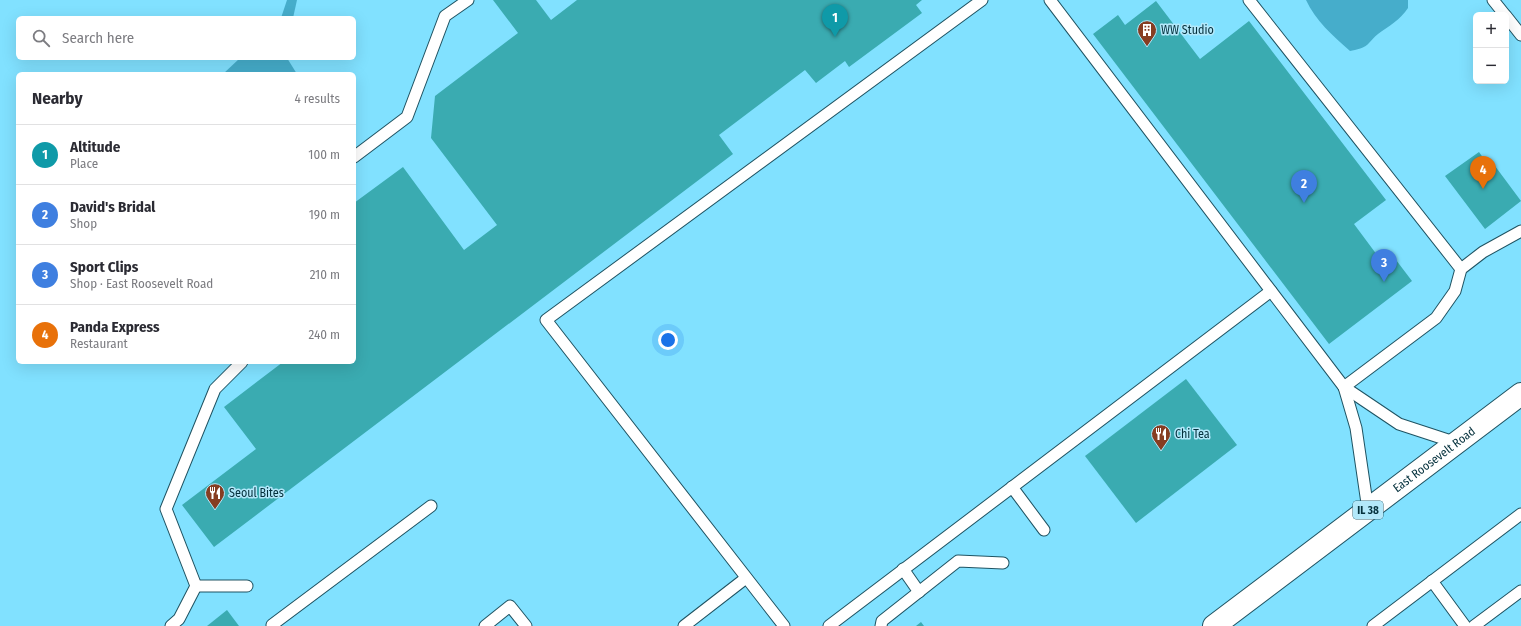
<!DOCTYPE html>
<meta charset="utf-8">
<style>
body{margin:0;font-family:"Fira Sans Condensed",sans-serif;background:#f2f2f3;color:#2b2b33}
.controls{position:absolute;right:12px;top:12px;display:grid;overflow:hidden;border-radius:6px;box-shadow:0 4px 16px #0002}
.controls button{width:36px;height:36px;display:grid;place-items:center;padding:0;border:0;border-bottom:1px solid #e1e1e2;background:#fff;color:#2b2b33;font:20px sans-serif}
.you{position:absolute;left:668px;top:340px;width:14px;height:14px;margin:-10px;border:3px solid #fff;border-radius:50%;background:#1a73e8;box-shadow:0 0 0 6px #1a73e833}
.badge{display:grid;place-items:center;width:26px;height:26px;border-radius:50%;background:#863d21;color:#fff;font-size:13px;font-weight:700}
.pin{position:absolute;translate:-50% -33px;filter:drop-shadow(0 1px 2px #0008)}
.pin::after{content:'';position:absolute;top:21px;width:14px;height:12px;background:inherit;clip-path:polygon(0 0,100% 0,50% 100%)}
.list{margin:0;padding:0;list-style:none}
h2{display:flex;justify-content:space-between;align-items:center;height:52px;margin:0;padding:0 16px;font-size:17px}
h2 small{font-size:13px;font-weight:400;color:#7c7c81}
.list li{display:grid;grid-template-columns:26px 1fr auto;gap:12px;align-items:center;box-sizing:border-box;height:60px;padding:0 16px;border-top:1px solid #e1e1e2}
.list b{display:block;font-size:15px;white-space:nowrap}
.list p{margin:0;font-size:13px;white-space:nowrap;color:#7c7c81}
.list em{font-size:13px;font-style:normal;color:#7c7c81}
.icon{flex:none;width:22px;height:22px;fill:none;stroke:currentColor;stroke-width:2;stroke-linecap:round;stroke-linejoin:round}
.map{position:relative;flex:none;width:1521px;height:626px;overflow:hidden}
.search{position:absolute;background:#fff;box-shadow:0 4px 16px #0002;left:16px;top:16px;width:340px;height:44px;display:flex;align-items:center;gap:10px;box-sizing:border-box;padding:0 14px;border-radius:6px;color:#7c7c81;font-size:15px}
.panel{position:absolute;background:#fff;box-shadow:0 4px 16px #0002;left:16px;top:72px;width:340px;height:292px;border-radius:6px}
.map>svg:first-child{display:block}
</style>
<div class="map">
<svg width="1521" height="626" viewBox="0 0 1521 626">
<rect width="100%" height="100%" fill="#81e1ff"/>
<!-- water -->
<g fill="#46adcb">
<path d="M 287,0 L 297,0 L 293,18 L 281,18 Z"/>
<path d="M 1306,0 L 1408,0 L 1408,8 C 1400,20 1389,26 1378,34 C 1374,37 1372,40 1369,43 C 1365,48 1356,50 1350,51 C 1333,36 1315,20 1306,0 Z"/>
<path d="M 240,58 L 287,58 L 297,74 L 223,74 Z"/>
</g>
<!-- building -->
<g fill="#3aabb1">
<path d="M 493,0 L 536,0 L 551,20 L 577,0 L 922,0 L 916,5 L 922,13 L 849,67 L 845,61 L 816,83 L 805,70 L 719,135 L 733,154 L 214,547 L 182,505 L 256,449 L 224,407 L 283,362 L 354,362 L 354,203 L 403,167 L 464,250 L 497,225 L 431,138 L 435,96 L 518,33 Z"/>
<path d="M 1156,1 L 1200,59 L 1249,21 L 1386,200 L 1354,224 L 1383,263 L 1393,256 L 1412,281 L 1329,344 L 1093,34 L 1118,15 L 1125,25 Z"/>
<path d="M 1479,152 L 1491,169 L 1495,166 L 1521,201 L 1485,229 L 1445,176 Z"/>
<path d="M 1186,379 L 1237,445 L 1136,523 L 1085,456 Z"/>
<path d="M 227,610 L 239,626 L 207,626 Z"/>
<path d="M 921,622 L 924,626 L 916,626 Z"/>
</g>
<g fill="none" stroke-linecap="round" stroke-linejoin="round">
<!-- service casing -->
<g stroke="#1f5362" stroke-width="13">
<g id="service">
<path d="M 1050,0 L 1344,387 L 1399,424 L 1457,443"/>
<path d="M 1249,0 L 1461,269"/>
<path d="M 1493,0 L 1505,15"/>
<path d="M 1506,16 L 1521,35"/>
<path d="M 354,157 L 407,117 L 445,16 L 468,0"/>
<path d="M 1344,387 L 1436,318 L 1455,291 L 1461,269 L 1483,252 L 1521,231"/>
<path d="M 1344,387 L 1356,428 L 1368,510"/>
<path d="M 1012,487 L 1044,530"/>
<path d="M 903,569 L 919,592"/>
<path d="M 1432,581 L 1465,626"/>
<path d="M 196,586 L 247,586"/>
<path d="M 272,625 L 431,506"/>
<path d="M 171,626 L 179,619 L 196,586 L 166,509 L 215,389 L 242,362"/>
<path d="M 485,626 L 510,606 L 526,626"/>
<path d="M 684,626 L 746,578"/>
<path d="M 784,626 L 546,320 L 982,0"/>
<path d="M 829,626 L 1271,291"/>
<path d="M 881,626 L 882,621 L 958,561 L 1003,563"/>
<path d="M 1373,626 L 1521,514"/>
<path d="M 1474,626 L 1521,591"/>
</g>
</g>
<!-- primary casing -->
<g stroke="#1f5362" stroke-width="24">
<g id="primary">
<path id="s1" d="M 1214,626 L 1521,394"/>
</g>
</g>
<!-- service -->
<use href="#service" stroke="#fff" stroke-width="11"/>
<!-- primary -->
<use href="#primary" stroke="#fff" stroke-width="22"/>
</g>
<!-- icons -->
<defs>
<g id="building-pin" transform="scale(1)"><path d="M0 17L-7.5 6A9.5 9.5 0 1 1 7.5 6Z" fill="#863d21" stroke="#b3e8fa"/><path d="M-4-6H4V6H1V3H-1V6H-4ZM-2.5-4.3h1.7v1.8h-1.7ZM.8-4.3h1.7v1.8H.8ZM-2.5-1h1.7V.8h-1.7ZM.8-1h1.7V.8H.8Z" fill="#fff"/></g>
<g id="restaurant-pin" transform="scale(1)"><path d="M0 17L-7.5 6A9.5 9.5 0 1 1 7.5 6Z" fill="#863d21" stroke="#b3e8fa"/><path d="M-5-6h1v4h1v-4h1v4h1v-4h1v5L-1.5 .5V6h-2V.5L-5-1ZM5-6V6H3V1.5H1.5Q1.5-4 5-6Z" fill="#fff"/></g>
</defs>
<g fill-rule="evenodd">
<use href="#building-pin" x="1147" y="30"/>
<use href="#restaurant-pin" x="1161" y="434"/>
<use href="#restaurant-pin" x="215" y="493"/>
</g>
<g text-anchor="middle" stroke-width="3" stroke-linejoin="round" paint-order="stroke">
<!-- shield labels -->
<rect fill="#b3e8fa" stroke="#386775" stroke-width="1" x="1353" y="501" width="30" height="18" rx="3"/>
<g font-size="11" font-weight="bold" fill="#04303c">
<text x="1368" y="514">IL 38</text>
</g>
<!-- poi labels -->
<g font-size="12" fill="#04303c" stroke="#b3e8fa" text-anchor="start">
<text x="1161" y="34">WW Studio</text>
<text x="1175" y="438">Chi Tea</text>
<text x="229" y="497">Seoul Bites</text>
</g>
<!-- street labels -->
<g font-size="12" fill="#04303c" stroke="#b3e8fa">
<text dy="4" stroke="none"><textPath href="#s1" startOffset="276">East Roosevelt Road</textPath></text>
</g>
</g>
</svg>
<div class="controls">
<button>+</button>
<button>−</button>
</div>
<div class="you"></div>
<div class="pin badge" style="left:835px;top:37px;background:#0f9aa8">1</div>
<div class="pin badge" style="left:1304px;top:203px;background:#3f7fe0">2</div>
<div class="pin badge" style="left:1384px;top:282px;background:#3f7fe0">3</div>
<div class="pin badge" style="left:1483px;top:189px;background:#e8710a">4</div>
<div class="search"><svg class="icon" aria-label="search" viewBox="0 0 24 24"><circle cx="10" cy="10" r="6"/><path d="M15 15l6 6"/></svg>Search here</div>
<section class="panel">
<h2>Nearby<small>4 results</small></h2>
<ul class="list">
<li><span class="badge" style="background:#0f9aa8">1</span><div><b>Altitude</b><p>Place</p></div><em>100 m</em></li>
<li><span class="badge" style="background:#3f7fe0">2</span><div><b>David's Bridal</b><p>Shop</p></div><em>190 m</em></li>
<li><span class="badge" style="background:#3f7fe0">3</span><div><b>Sport Clips</b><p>Shop · East Roosevelt Road</p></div><em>210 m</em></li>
<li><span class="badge" style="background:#e8710a">4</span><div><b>Panda Express</b><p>Restaurant</p></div><em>240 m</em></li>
</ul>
</section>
</div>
